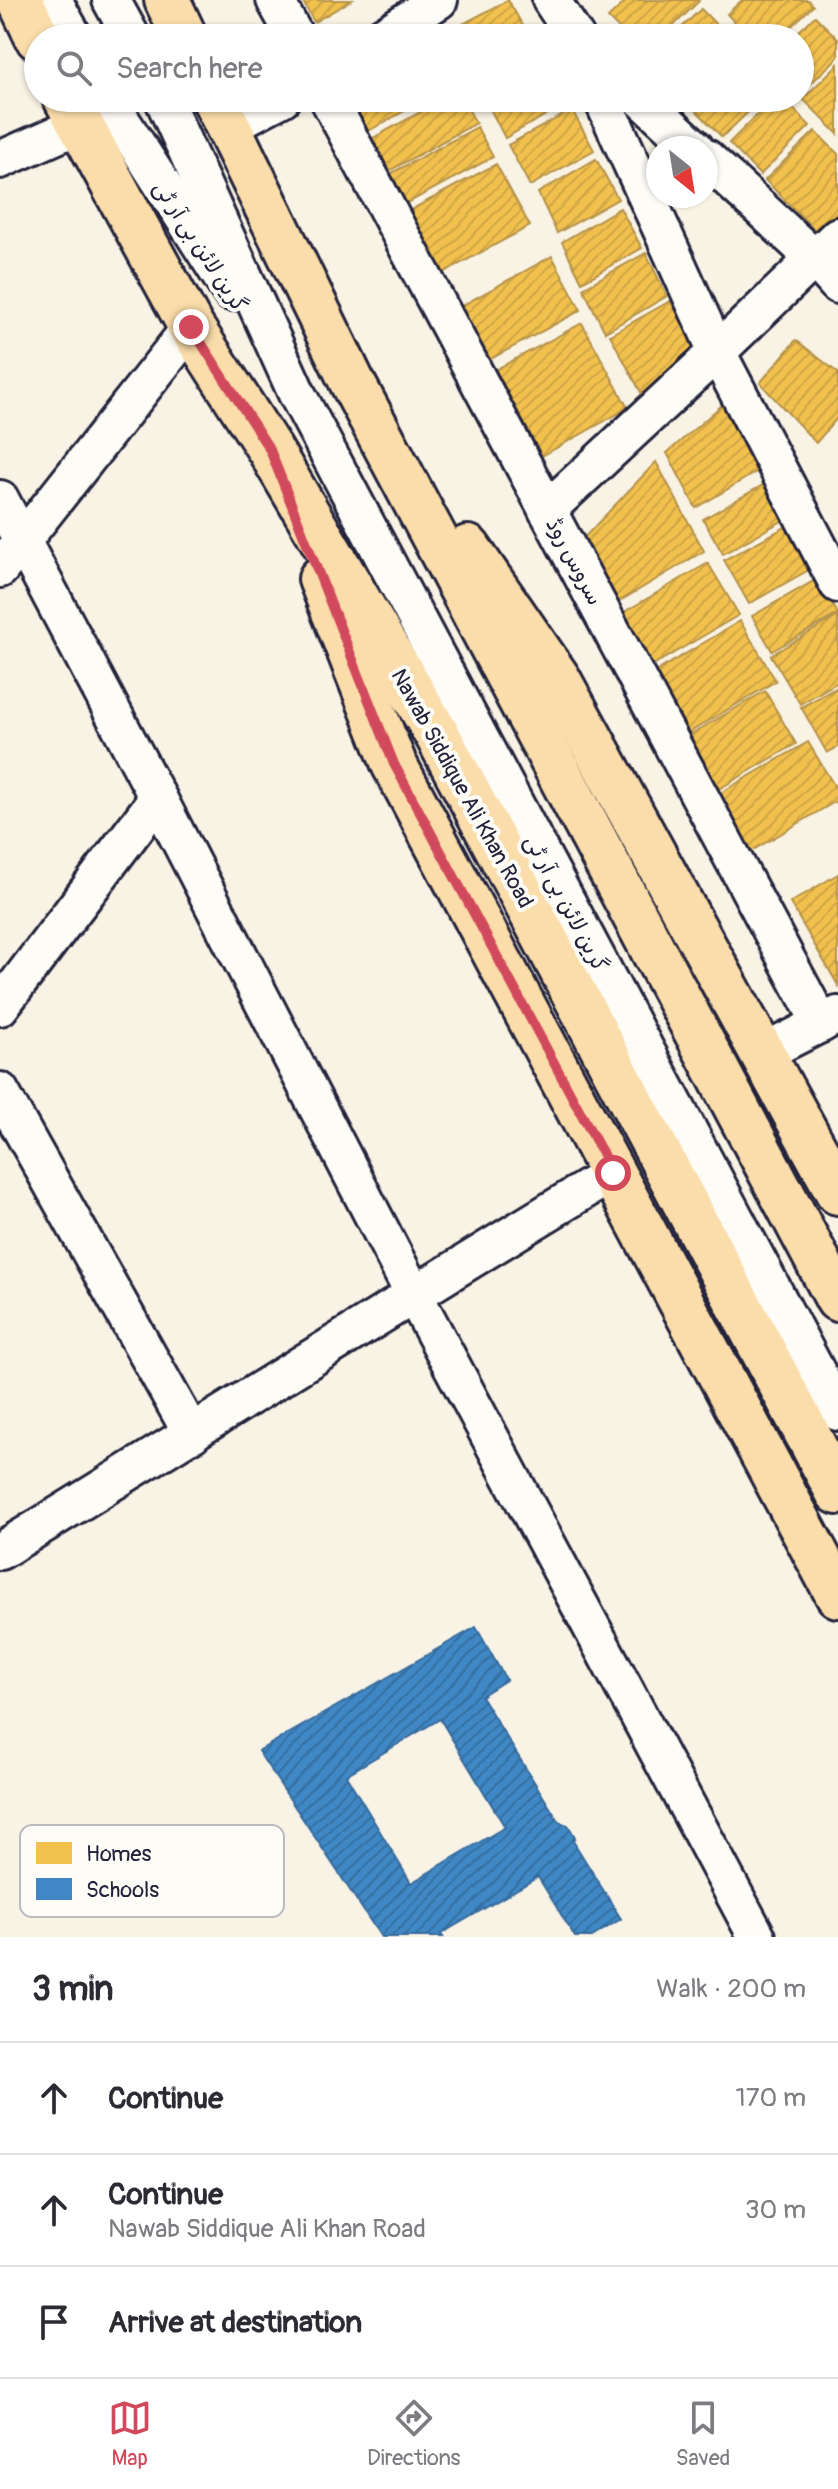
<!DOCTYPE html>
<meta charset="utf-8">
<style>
body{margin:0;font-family:Pangolin,"Playpen Sans Arabic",sans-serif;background:#f2f2f3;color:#2b2b33}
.compass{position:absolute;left:646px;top:136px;width:72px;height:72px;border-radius:50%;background:#fff;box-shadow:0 2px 6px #0004;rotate:150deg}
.stop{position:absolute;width:24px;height:24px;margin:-18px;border:6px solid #d1495b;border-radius:50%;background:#fff}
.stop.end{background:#d1495b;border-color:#fff;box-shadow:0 2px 8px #0008}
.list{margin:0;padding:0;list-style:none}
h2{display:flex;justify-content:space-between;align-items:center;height:104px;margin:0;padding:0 32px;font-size:34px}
h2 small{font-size:26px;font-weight:400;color:#7c7c81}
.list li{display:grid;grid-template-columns:52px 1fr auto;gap:24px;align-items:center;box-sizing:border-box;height:112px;padding:0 32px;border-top:2px solid #e1e1e2}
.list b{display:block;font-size:30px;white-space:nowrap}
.list p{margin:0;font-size:26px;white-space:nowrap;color:#7c7c81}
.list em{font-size:26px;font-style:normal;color:#7c7c81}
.icon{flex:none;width:44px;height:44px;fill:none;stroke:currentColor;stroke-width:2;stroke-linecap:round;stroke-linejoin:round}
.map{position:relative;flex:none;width:838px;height:1937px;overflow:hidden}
.search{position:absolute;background:#fff;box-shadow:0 2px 6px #0004;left:24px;right:24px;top:24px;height:88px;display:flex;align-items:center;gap:20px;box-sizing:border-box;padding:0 28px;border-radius:44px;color:#7c7c81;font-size:30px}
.sheet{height:440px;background:#fff}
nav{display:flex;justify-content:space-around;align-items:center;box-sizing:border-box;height:112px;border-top:2px solid #e1e1e2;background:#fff;font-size:22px;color:#7c7c81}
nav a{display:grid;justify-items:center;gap:4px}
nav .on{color:#d1495b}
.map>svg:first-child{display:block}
</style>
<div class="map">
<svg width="838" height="1937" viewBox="0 0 838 1937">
<defs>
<pattern id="homes-hatch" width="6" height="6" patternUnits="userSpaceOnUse" patternTransform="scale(2)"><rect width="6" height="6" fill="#f2c14e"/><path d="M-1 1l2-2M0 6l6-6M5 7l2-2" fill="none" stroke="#cfa645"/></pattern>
<pattern id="schools-hatch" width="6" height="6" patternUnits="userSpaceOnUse" patternTransform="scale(2)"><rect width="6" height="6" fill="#3f88c5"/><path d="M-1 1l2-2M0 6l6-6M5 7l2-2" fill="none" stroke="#346fa1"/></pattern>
</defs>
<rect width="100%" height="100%" fill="#f9f3e5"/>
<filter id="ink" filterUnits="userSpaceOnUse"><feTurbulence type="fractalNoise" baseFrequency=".0125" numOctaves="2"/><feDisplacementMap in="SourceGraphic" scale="16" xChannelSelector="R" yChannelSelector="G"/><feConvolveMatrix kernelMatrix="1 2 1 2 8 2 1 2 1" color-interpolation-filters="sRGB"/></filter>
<g filter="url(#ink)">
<!-- homes -->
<g fill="url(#homes-hatch)" stroke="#b49148" stroke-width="2">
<path d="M 302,0 L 352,0 L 314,22 Z"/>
<path d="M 508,0 L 530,38 L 449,38 L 446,33 Z"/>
<path d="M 627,0 L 697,0 L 699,1 L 661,38 L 628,38 L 608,18 Z"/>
<path d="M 742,0 L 808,0 L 813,6 L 779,38 L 749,38 L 727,14 Z"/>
<path d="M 701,9 L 729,38 L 671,38 Z"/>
<path d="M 815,16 L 838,39 L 838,57 L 800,94 L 800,38 L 792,38 Z"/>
<path d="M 838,64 L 838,134 L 803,99 Z"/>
<path d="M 354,98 L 428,98 L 363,134 L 346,103 Z"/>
<path d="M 446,98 L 462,98 L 476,123 L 382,175 L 364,143 Z"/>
<path d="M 562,98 L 565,104 L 505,138 L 485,99 Z"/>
<path d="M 687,98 L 763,98 L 722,137 L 686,100 Z"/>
<path d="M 774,98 L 783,98 L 810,126 L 760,175 L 729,143 Z"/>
<path d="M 572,110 L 594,150 L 530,186 L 508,145 Z"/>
<path d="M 477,127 L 493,157 L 404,205 L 388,175 Z"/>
<path d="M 815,131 L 838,154 L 838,212 L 817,232 L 765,180 Z"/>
<path d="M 596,159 L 618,199 L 557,233 L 538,193 Z"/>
<path d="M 496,164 L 530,226 L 441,274 L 407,212 Z"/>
<path d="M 620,208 L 642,248 L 582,282 L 562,242 Z"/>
<path d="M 646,253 L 667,296 L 605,332 L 583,288 Z"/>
<path d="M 552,256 L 581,310 L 476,367 L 447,314 Z"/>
<path d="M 670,301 L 696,345 L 644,398 L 610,335 Z"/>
<path d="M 582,323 L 628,408 L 542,456 L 495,370 Z"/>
<path d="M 796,340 L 838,373 L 838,417 L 816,443 L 760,383 Z"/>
<path d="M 723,404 L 758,471 L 696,508 L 667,453 Z"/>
<path d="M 656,462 L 704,551 L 613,605 L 578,544 Z"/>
<path d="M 770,481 L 789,517 L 723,554 L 703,519 Z"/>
<path d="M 789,525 L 814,567 L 749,604 L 724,560 Z"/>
<path d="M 708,563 L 739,615 L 650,667 L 619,615 Z"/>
<path d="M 819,578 L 838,614 L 772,651 L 752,616 Z"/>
<path d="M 838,616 L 838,682 L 800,704 L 771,655 Z"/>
<path d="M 740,621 L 776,681 L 685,735 L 650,675 Z"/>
<path d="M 838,687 L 838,747 L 827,753 L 801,707 Z"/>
<path d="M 765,691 L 796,744 L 719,789 L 688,736 Z"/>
<path d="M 808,742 L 838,792 L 838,800 L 748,853 L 715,796 Z"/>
<path d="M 838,874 L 838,985 L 790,903 Z"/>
</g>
<!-- schools -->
<path fill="url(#schools-hatch)" stroke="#36699c" stroke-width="2" fill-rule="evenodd" d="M 476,1627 L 506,1680 L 481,1696 L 559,1822 L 568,1825 L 575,1837 L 573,1841 L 621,1919 L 592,1937 L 575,1937 L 538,1877 L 441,1934 L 443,1937 L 381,1937 L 258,1751 ZM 440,1719 L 505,1827 L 411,1883 L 346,1775 Z"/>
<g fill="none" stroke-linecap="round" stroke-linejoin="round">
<!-- minor casing -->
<g stroke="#22223b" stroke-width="42">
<g id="minor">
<path d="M 53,0 L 74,38"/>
<path d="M 111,0 L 132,38"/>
<path d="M 275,0 L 296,38"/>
<path d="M 551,0 L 576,38"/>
<path d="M 380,38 L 439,0"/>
<path d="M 107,98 L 231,292"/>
<path d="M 163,98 L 297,394 L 838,1412"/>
<path d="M 328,98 L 821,1024"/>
<path d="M 602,98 L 717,352 L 838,584"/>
<path d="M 641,98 L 695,148"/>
<path d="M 227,127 L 282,98"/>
<path d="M 706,158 L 815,259 L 838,285"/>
<path d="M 0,160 L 79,125"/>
<path d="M 0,499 L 158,798 L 413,1293 L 757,1937"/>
<path d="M 547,510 L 717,352 L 838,236"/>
<path d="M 0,569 L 191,327"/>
<path d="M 0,1007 L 158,798"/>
<path d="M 763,1053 L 838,1015"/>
<path d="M 0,1091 L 192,1434"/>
<path d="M 0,1551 C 205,1426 407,1297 613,1173"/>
</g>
</g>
<!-- major casing -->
<g stroke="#22223b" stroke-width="50">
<g id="major">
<path d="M 20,0 L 38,38"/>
<path d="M 167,0 L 185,38"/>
<path d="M 66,98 L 191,327 L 270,450 L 438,736 L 838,1492"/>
<path d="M 214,98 L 352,382 L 838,1299"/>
<path d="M 468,548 L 558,679 L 838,1192"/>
<path d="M 321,579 L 394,764 L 838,1595"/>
</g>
</g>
<!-- minor -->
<use href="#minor" stroke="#fdfcf7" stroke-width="36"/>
<!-- major -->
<use href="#major" stroke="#fbddab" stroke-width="44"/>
</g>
</g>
<g fill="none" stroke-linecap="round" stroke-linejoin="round" filter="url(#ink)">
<!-- route -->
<path stroke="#d1495b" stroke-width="10" d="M 191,327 L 270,450 L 394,764 L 613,1173"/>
</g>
<g text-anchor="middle" stroke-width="8" stroke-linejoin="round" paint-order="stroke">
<!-- street labels -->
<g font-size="22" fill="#22223b" stroke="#fdfcf7">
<text transform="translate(201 246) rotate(57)" y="8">گرین لائن بی آر ٹی</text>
<text transform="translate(575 561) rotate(62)" y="8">سروس روڈ</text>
<text transform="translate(463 788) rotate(61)" y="8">Nawab Siddique Ali Khan Road</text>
<text transform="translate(567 903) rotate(62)" y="8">گرین لائن بی آر ٹی</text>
</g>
</g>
<!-- legend -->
<rect x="20" y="1825" width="264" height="92" rx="12" fill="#fdfcf7" stroke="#bbbbbf" stroke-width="2"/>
<rect x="36" y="1842" width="36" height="22" fill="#f2c14e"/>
<rect x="36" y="1878" width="36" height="22" fill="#3f88c5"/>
<g font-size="22" fill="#22223b">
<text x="86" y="1861">Homes</text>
<text x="86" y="1897">Schools</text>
</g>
</svg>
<svg class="compass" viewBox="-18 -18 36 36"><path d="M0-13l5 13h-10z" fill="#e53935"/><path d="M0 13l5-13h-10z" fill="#7c7c81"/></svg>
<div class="stop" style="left:613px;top:1173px"></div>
<div class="stop end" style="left:191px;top:327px"></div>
<div class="search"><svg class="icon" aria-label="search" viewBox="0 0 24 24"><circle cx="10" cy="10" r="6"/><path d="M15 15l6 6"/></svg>Search here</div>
</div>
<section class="sheet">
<h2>3 min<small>Walk · 200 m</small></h2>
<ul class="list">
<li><svg class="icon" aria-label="ahead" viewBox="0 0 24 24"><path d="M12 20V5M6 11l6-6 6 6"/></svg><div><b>Continue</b></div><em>170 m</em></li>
<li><svg class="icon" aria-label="ahead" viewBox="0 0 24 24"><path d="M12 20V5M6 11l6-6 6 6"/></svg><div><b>Continue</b><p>Nawab Siddique Ali Khan Road</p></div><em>30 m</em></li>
<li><svg class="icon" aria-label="arrive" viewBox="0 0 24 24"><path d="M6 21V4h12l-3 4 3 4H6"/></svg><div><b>Arrive at destination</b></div></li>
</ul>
</section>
<nav>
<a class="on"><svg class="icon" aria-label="map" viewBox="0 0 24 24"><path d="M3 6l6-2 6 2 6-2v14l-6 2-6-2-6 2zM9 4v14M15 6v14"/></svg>Map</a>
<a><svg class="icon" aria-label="directions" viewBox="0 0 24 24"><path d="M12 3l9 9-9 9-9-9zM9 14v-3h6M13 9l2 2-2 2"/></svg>Directions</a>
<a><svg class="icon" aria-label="saved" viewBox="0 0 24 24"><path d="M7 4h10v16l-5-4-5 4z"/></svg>Saved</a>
</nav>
